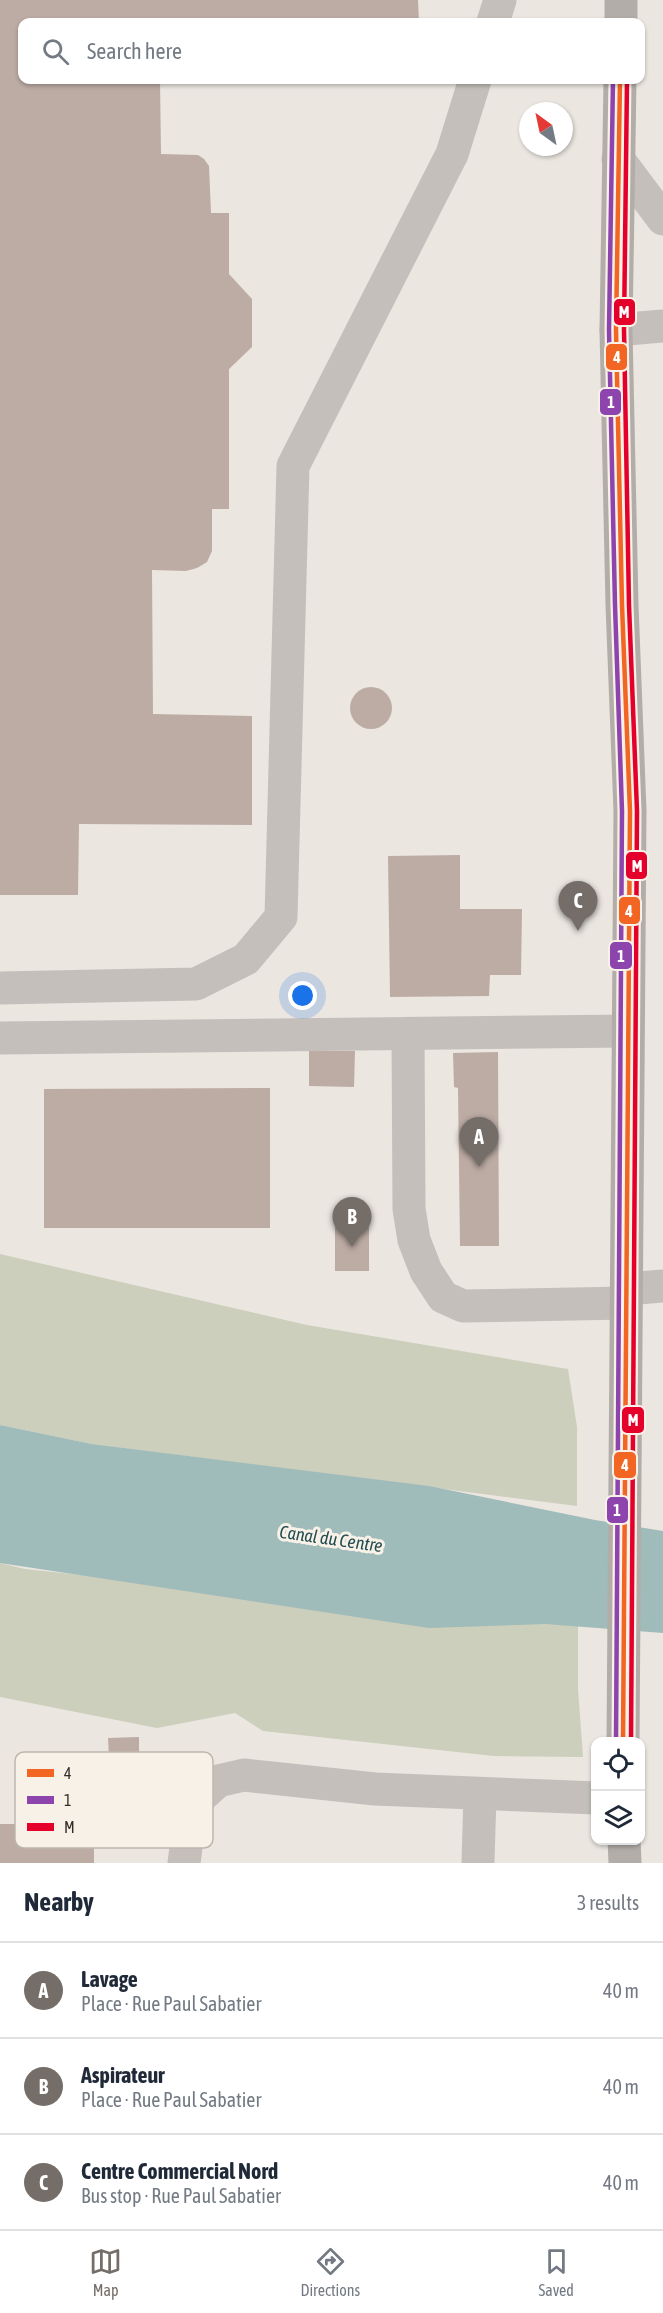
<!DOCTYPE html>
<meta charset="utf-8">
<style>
body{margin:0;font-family:"Asap Condensed",sans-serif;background:#f6f6f7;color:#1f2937}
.controls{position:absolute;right:18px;bottom:18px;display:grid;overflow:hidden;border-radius:12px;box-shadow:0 2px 4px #0004}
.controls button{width:54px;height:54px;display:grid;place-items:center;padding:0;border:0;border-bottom:2px solid #e0e1e3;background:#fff;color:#1f2937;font:30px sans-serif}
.compass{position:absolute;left:519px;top:102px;width:54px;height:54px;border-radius:50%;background:#fff;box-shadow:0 2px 4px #0004;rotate:327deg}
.you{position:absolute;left:303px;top:996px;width:21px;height:21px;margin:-15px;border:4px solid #fff;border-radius:50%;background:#1a73e8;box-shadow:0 0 0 9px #1a73e833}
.badge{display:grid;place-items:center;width:39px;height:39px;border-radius:50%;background:#746d68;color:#fff;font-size:20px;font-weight:700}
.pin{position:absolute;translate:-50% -50px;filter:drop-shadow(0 2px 3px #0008)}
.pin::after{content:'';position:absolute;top:32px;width:21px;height:18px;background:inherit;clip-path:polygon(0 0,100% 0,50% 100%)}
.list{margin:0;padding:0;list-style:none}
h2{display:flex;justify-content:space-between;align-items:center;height:78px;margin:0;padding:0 24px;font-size:26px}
h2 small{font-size:20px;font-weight:400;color:#747a83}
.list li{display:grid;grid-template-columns:39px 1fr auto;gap:18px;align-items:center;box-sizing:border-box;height:96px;padding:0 24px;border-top:2px solid #e0e1e3}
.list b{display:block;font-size:22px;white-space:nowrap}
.list p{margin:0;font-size:20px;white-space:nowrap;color:#747a83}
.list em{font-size:20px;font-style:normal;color:#747a83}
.icon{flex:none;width:33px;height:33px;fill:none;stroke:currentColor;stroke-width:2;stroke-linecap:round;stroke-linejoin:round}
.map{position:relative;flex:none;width:663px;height:1863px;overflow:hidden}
.search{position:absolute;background:#fff;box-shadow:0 2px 4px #0004;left:18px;right:18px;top:18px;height:66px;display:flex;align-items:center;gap:15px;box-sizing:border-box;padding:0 21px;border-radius:12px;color:#747a83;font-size:22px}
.sheet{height:366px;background:#fff}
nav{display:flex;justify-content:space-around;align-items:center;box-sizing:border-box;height:84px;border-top:2px solid #e0e1e3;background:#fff;font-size:16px;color:#747a83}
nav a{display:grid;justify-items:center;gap:3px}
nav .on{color:#746d68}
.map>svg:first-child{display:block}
</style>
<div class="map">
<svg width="663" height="1863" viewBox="0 0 663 1863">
<rect width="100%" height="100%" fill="#ebe6e0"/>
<!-- green -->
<g fill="#cccfbc">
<path d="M 0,1254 L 307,1325 L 568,1369 L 577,1427 L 577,1506 L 92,1444 L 0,1425 Z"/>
<path d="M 0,1563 L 25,1569 L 545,1624 L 578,1625 L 578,1689 L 583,1757 L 494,1756 L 263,1731 L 235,1713 L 157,1728 L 0,1697 Z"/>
</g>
<!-- water -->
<path fill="#9fbbba" d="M 0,1425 L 92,1444 L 429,1486 L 595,1520 L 663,1531 L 663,1633 L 545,1624 L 429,1628 L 0,1563 Z"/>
<!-- building -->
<g fill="#bdaca4">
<path d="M 0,0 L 418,0 L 419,22 L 22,22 L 22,80 L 160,80 L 161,154 L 198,155 L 204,159 L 209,166 L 211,213 L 229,213 L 229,274 L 252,299 L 252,347 L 229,369 L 229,509 L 212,509 L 212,551 L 207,562 L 197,568 L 186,571 L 152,570 L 153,714 L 252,716 L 252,825 L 79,824 L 78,895 L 0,895 Z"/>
<circle cx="371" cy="708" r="21"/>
<path d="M 460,855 L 460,909 L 522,909 L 521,975 L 490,975 L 489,996 L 390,997 L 388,856 Z"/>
<path d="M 309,1051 L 355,1051 L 354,1087 L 309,1086 Z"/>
<path d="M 498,1052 L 499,1246 L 460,1246 L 458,1088 L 454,1087 L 453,1053 Z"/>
<path d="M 270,1088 L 270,1228 L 44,1228 L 44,1089 Z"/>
<rect x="335" y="1222" width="34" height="49"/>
<path d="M 139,1737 L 139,1755 L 109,1757 L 108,1738 Z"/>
<rect x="0" y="1824" width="94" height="39"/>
</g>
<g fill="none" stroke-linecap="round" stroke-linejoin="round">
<!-- minor -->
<g stroke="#c4bfba" stroke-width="33">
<path d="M 493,22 L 500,0"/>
<path d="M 618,159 L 663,219"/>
<path d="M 616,330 L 663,326"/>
<path d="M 0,988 L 196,984 L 246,959 L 281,917 L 293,466 L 452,154 L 475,80"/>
<path d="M 408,1034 L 409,1209 L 414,1240 L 426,1271 L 443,1297 L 463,1306 L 626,1303"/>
<path d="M 0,1038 L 628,1031"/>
<path d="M 626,1289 L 663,1286"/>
<path d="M 184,1863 L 189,1824 L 195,1802 L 218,1781 L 244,1775 L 375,1789 L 596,1798"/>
<path d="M 478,1863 L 480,1794"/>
</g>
<!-- major -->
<g stroke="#b3ada9" stroke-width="33">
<path d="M 621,22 L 621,0"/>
<path d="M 620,80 L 616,330 L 622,605 L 630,811 L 623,1742"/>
<path d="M 624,1840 L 625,1863"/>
</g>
<!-- bus-1 casing -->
<g stroke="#f8f1e8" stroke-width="9">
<path id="bus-1" d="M 620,80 L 616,330 L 622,605 L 630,811 L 623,1742"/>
</g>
<!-- bus-2 casing -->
<g stroke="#f8f1e8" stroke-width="9">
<path id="bus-2" d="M 613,80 L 609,330 L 615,605 L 622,811 L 616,1742"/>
</g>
<!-- bus-3 casing -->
<g stroke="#f8f1e8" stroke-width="9">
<path id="bus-3" d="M 627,80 L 624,330 L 629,605 L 637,811 L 631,1742"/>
</g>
<!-- bus-1 -->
<use href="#bus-1" stroke="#f26522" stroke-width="4.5"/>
<!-- bus-2 -->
<use href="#bus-2" stroke="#8e44ad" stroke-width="4.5"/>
<!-- bus-3 -->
<use href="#bus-3" stroke="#e4002b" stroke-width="4.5"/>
</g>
<g text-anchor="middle" stroke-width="6" stroke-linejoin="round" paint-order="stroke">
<!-- water labels -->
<g font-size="18" font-style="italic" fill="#224e52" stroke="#f8f1e8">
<text transform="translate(331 1539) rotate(8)" y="6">Canal du Centre</text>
</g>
</g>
<!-- legend -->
<rect x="15" y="1752" width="198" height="96" rx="9" fill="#f8f1e8" stroke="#bdb6ae" stroke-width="1.5"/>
<rect x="27" y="1769" width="27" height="8" fill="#f26522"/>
<rect x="27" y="1796" width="27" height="8" fill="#8e44ad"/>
<rect x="27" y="1823" width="27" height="8" fill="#e4002b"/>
<g font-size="16" fill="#342c28">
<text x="64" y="1779">4</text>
<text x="64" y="1806">1</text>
<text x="64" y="1833">M</text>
</g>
<g stroke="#f8f1e8" stroke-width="2">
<rect x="613" y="298" width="23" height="28" rx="6" fill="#e4002b"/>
<rect x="605" y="343" width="23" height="28" rx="6" fill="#f26522"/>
<rect x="599" y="388" width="23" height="28" rx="6" fill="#8e44ad"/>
<rect x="625" y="851" width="23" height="29" rx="6" fill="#e4002b"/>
<rect x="618" y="896" width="23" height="29" rx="6" fill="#f26522"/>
<rect x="609" y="941" width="24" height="29" rx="6" fill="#8e44ad"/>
<rect x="621" y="1406" width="24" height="28" rx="6" fill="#e4002b"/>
<rect x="613" y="1451" width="24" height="28" rx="6" fill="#f26522"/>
<rect x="606" y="1496" width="23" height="28" rx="6" fill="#8e44ad"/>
</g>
<g font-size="16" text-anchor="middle" font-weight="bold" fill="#fff">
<text x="624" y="318">M</text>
<text x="617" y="363">4</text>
<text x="611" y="408">1</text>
<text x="637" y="872">M</text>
<text x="629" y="917">4</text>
<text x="621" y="962">1</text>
<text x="633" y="1426">M</text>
<text x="625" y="1471">4</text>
<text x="617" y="1516">1</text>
</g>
</svg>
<div class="controls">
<button><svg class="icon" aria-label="locate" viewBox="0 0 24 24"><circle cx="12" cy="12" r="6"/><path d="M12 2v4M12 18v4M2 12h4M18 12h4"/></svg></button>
<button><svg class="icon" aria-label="layers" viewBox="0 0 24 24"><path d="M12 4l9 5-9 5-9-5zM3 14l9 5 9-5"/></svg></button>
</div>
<svg class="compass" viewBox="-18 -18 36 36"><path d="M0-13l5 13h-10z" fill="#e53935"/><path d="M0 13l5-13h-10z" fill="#747a83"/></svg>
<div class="you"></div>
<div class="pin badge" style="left:479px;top:1167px">A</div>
<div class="pin badge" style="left:352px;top:1247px">B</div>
<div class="pin badge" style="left:578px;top:931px">C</div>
<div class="search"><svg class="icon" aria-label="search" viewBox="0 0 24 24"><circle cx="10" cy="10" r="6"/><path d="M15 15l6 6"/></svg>Search here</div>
</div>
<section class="sheet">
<h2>Nearby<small>3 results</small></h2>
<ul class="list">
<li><span class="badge">A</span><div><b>Lavage</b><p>Place · Rue Paul Sabatier</p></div><em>40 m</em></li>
<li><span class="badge">B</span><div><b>Aspirateur</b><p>Place · Rue Paul Sabatier</p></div><em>40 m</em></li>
<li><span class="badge">C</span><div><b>Centre Commercial Nord</b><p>Bus stop · Rue Paul Sabatier</p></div><em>40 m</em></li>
</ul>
</section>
<nav>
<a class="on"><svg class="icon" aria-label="map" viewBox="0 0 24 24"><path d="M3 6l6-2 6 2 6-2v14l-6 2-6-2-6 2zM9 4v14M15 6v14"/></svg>Map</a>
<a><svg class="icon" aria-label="directions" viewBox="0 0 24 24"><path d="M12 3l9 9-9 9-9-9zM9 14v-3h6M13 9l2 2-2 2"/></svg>Directions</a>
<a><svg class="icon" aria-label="saved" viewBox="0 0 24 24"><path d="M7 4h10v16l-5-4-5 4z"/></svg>Saved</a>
</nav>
